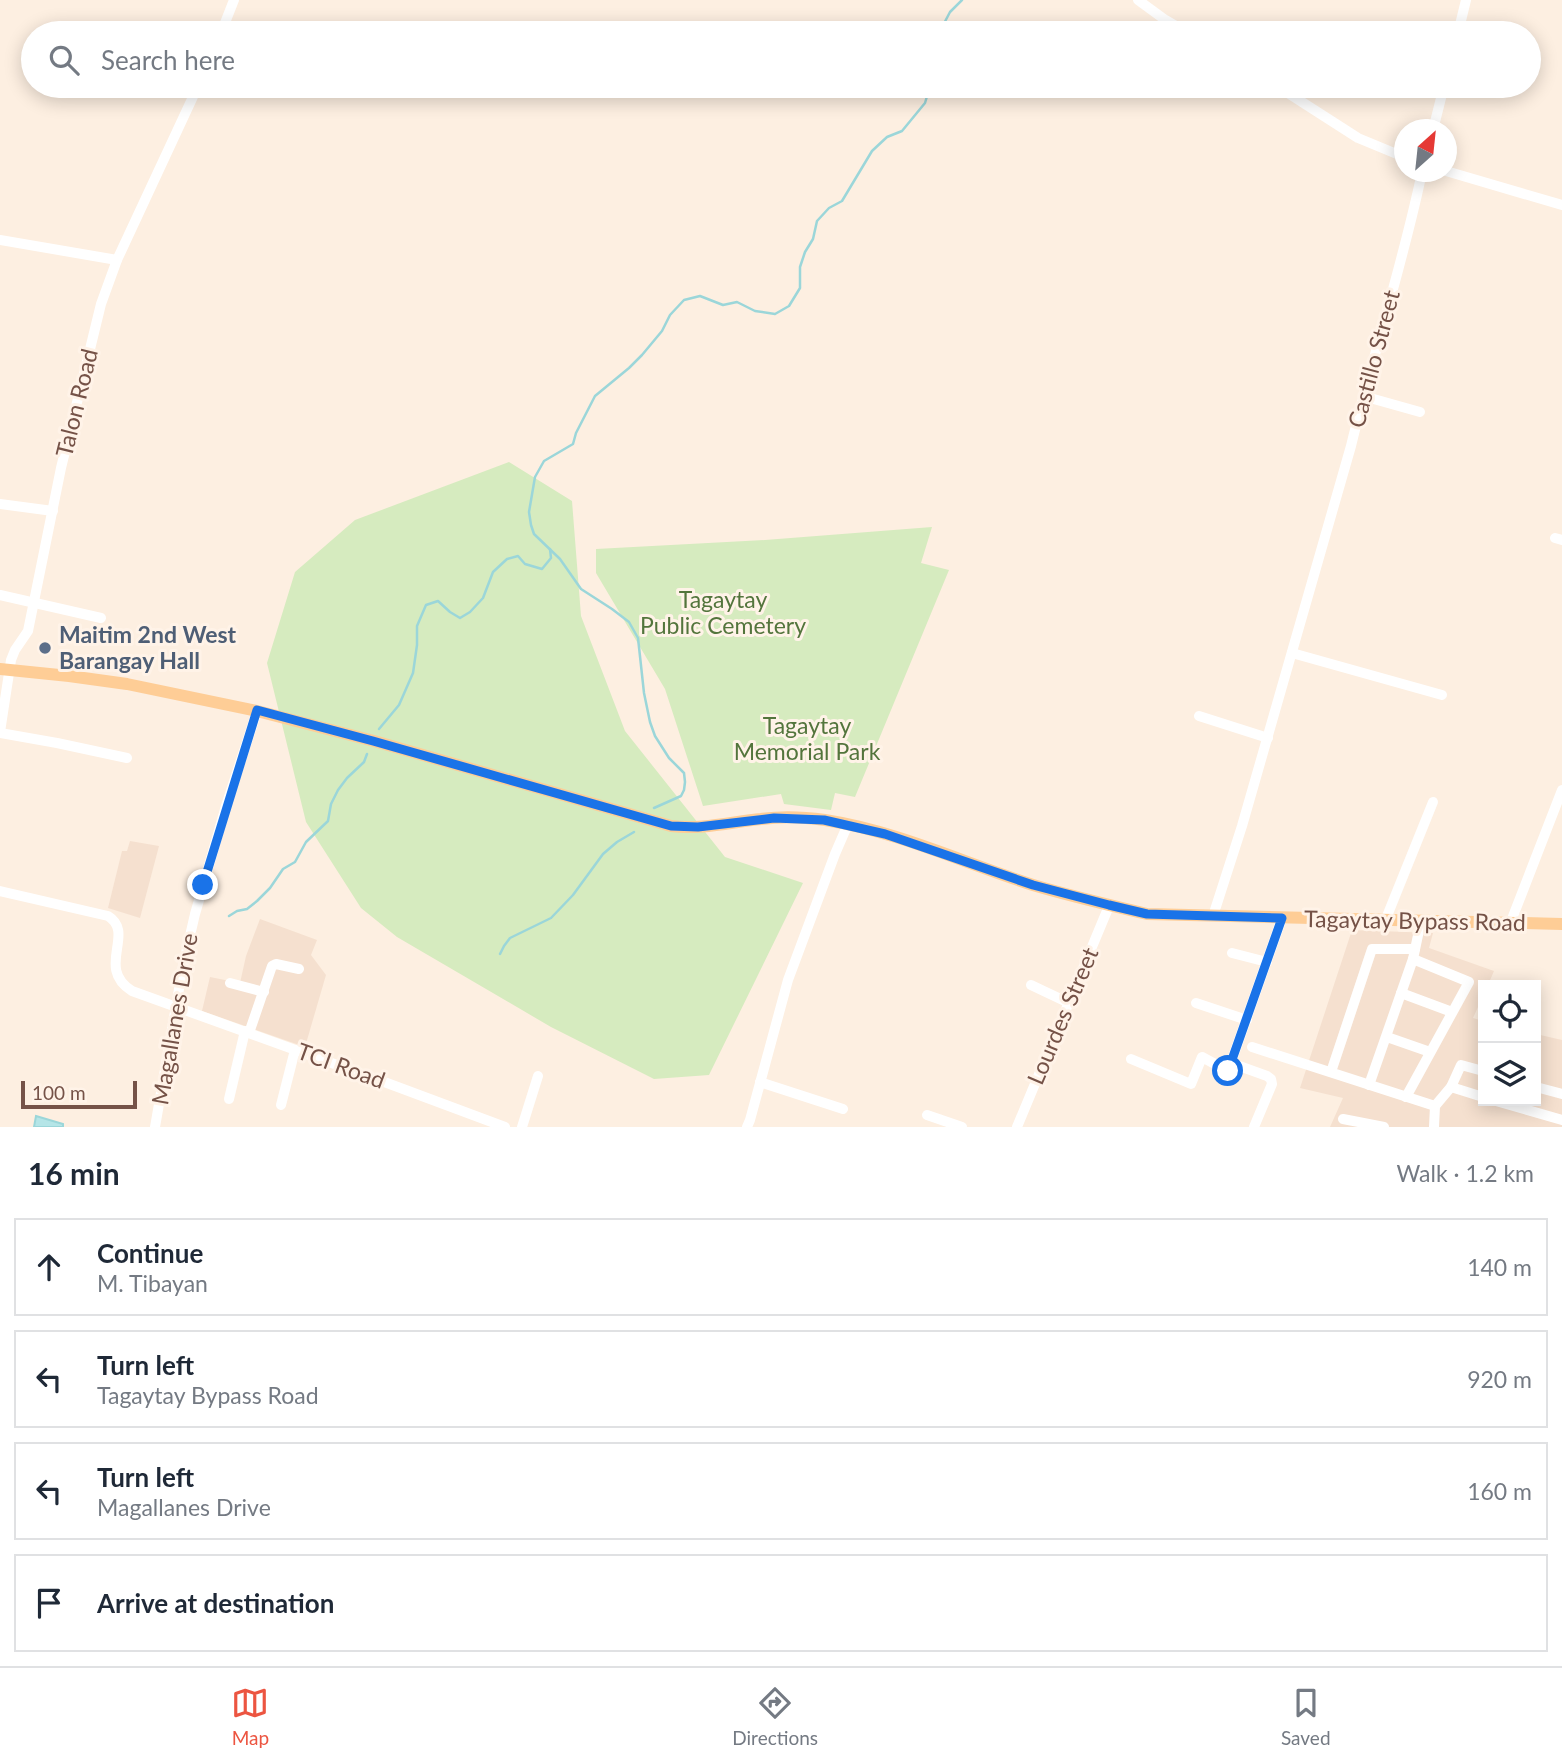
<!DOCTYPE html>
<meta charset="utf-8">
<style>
body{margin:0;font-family:Lato,sans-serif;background:#f2f2f3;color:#1f2937}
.controls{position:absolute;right:21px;bottom:21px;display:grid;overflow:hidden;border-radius:0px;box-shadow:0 4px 18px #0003}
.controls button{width:63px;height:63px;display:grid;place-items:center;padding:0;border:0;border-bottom:2px solid #e0e1e3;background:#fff;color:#1f2937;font:35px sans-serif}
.compass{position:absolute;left:1394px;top:119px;width:63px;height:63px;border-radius:50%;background:#fff;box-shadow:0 4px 18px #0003;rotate:27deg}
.scale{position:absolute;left:21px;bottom:18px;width:116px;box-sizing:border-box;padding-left:7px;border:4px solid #755247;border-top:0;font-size:19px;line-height:24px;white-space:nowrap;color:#755247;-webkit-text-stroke:5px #fff3e8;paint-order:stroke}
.stop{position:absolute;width:21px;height:21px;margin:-16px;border:5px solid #1a73e8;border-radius:50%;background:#fff}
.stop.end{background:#1a73e8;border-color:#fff;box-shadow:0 2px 7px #0008}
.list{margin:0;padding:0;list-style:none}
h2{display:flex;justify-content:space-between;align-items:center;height:91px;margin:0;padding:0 28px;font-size:30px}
h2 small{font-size:23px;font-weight:400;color:#747a83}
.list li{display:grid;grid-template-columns:46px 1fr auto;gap:21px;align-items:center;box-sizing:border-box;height:98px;margin:0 14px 14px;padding:0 14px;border:2px solid #e0e1e3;border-radius:0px}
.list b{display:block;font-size:26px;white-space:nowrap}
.list p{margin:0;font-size:23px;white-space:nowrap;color:#747a83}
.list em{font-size:23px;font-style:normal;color:#747a83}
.icon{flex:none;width:38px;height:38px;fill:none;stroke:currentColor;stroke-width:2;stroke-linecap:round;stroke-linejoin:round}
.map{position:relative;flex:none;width:1562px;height:1127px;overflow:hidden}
.search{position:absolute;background:#fff;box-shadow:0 4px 18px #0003;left:21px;right:21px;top:21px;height:77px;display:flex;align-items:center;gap:18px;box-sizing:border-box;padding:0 24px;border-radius:38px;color:#747a83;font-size:26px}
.sheet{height:539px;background:#fff}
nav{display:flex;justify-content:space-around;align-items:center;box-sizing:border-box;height:98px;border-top:2px solid #e0e1e3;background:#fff;font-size:19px;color:#747a83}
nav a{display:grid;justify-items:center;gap:4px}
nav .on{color:#ec5541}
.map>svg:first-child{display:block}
</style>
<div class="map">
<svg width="1562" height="1127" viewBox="0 0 1562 1127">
<rect width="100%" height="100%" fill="#fdefe1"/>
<!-- residential -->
<g fill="#f5e0cf">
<path d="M 130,841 L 159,846 L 140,918 L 108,908 L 122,851 L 127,851 Z"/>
<path d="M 260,919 L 317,940 L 311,955 L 326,975 L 305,1047 L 202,1011 L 210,977 L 240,983 L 246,956 Z"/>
<path d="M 1352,930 L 1433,933 L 1429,948 L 1494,971 L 1488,985 L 1483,985 L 1483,996 L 1473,1018 L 1483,1021 L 1483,1101 L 1536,1101 L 1536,1034 L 1562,1040 L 1562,1127 L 1330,1127 L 1343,1098 L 1300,1088 Z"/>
</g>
<!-- green -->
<g fill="#d6ebbf">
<path d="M 509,462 L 572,501 L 581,616 L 625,731 L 725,857 L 803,883 L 709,1075 L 654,1079 L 551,1027 L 397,937 L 361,908 L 306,822 L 267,663 L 295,572 L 355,520 Z"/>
<path d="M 932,527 L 921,563 L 949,570 L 855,797 L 835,793 L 831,810 L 784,804 L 781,794 L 703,806 L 665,689 L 596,573 L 596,549 L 765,540 Z"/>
</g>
<!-- water -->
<path fill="#b5e5e7" stroke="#9bd6d9" stroke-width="2" d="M 36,1116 L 63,1124 L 63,1127 L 34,1127 Z"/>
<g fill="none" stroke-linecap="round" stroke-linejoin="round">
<!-- stream -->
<g stroke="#9bd6d9" stroke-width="2.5">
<path d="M 939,33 L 950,12 L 962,0"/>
<path d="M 379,729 L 399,705 L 413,673 L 417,645 L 417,626 L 426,605 L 438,601 L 450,612 L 460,618 L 470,612 L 483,598 L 493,572 L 507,559 L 518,556 L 525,564 L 542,569 L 551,558 L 550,549"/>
<path d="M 654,808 L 681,796 L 684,790 L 685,782 L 684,773 L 669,758 L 655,736 L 650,722 L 644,693 L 638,638 L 629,622 L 612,609 L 581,589 L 560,559 L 534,534 L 531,525 L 529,512 L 535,477 L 544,461 L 573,444 L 576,433 L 595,396 L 629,368 L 642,355 L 662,331 L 670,315 L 684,300 L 700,296 L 723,305 L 737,302 L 755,311 L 775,314 L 789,306 L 800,288 L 800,267 L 805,252 L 813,239 L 817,221 L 829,208 L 842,201 L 872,151 L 887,137 L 902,131 L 925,103 L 930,86"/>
<path d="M 229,916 L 237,911 L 247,909 L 257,901 L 270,888 L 283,869 L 295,862 L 306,842 L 328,821 L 331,804 L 338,790 L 347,778 L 364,762 L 367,754"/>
<path d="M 500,954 L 504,946 L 510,938 L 551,918 L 573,895 L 603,854 L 617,842 L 634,832"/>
</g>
<!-- minor -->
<g stroke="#fff" stroke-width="10">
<path d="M 1138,0 L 1164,19 L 1188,33"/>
<path d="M 221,33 L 234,0"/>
<path d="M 1458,33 L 1466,0"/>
<path d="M 1277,86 L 1358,138 L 1404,157"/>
<path d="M 1433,130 L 1444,86"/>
<path d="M 1446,171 L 1562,205"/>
<path d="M 0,240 L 117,260"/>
<path d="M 1363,396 L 1420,412"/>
<path d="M 0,504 L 53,511"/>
<path d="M 1555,538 L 1562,540"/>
<path d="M 0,595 L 101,618"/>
<path d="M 1292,653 L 1442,695"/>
<path d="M 1199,716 L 1268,738"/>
<path d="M 0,732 L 11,660 L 15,650 L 28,631 L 61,468 L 101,304 L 117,260 L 198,86"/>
<path d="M 0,733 L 57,743 L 127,758"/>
<path d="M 0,891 L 108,916 C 136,933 95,968 132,991 L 387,1083 L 505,1127"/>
<path d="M 1213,916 L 1242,826 L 1351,446 C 1373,354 1403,264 1422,172"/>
<path d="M 1385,921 L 1433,802"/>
<path d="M 1510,924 L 1562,790"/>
<path d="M 1232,953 L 1267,962"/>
<path d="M 230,983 L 264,992"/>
<path d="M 1031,985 L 1069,1003"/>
<path d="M 1401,993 L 1452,1012"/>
<path d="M 1196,1003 L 1247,1020"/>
<path d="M 249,1033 L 272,966 L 276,964 L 299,969"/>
<path d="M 1387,1037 L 1430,1052"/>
<path d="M 1252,1047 L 1435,1106"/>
<path d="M 1131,1059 L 1191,1084 L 1202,1057 L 1228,1071 L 1282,918"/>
<path d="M 1231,1063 L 1267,1076 L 1271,1079 L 1272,1084 L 1254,1127"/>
<path d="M 1331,1072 L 1372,949 L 1415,949"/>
<path d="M 760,1082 L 843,1109"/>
<path d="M 1369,1085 L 1413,959 L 1421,921"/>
<path d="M 1451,1087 L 1483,1097"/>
<path d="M 1536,1087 L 1562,1094"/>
<path d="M 1406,1097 L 1469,982 L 1413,959"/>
<path d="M 229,1099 L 245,1031"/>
<path d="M 1496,1101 L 1562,1120"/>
<path d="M 281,1105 L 295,1050"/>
<path d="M 927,1115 L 962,1127"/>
<path d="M 1343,1119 L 1384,1127"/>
<path d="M 155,1127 L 183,966 L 195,914 L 226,806 L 257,711"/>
<path d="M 522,1127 L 538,1076"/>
<path d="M 747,1127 L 750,1120 L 788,980 L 835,854 L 848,824"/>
<path d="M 1017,1127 L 1109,906"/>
<path d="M 1434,1127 L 1435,1106 L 1451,1087 L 1461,1065 L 1483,1071"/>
</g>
<!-- major -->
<path stroke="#fecd96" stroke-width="12" d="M 0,669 L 69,676 L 127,684 L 257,711 L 374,741 L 671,826 C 701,830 731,822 761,819 C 782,816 804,817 825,820 C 897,831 964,863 1033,885 C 1070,896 1109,905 1147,914 L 1562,924"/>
</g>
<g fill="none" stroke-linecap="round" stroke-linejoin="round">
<!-- route -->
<path stroke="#1a73e8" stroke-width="9" d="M 203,885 L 257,710 L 373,741 L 671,826 L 698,827 L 774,818 L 824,820 L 885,834 L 1033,885 L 1109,905 L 1147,914 L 1282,918 L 1228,1071"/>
</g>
<!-- markers -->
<circle fill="#5c6f8a" stroke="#fff3e8" stroke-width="2.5" cx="45" cy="648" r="7"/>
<g text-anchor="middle" stroke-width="6" stroke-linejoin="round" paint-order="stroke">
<!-- street labels -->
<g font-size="23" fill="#755247" stroke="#fff3e8">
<text transform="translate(1374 359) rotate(-75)" y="8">Castillo Street</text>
<text transform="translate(77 403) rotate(-76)" y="8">Talon Road</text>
<text transform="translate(1415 921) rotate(1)" y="8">Tagaytay Bypass Road</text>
<text transform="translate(1063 1016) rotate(-67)" y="8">Lourdes Street</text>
<text transform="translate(175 1019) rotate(-80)" y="8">Magallanes Drive</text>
<text transform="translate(341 1066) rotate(20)" y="8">TCI Road</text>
</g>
<!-- park labels -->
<g font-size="23" fill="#53753c" stroke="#fff3e8">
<text x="723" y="608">Tagaytay<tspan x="723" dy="26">Public Cemetery</tspan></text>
<text x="807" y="734">Tagaytay<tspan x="807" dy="26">Memorial Park</tspan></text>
</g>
<!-- service labels -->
<g font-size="23" font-weight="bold" fill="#4e5e75" stroke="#fff3e8" text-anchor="start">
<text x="59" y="643">Maitim 2nd West<tspan x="59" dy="26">Barangay Hall</tspan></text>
</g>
</g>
</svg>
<div class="controls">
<button><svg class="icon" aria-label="locate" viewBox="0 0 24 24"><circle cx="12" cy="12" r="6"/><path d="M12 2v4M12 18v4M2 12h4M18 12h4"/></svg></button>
<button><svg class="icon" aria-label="layers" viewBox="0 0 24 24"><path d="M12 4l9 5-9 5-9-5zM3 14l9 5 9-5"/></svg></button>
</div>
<svg class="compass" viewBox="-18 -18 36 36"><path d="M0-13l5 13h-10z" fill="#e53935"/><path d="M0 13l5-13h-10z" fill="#747a83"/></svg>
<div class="scale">100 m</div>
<div class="stop" style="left:1228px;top:1071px"></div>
<div class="stop end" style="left:203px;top:885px"></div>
<div class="search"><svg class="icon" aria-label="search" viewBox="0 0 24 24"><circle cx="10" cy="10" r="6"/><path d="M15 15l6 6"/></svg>Search here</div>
</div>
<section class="sheet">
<h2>16 min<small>Walk · 1.2 km</small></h2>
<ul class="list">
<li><svg class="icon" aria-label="ahead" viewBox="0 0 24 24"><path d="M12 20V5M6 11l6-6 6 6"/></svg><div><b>Continue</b><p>M. Tibayan</p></div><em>140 m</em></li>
<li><svg class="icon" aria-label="left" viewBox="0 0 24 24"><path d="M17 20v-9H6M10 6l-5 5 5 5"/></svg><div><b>Turn left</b><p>Tagaytay Bypass Road</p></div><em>920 m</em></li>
<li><svg class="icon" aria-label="left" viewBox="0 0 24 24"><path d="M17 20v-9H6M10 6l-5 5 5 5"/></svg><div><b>Turn left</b><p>Magallanes Drive</p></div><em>160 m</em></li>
<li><svg class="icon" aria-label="arrive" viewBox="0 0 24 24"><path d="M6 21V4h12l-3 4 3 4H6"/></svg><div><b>Arrive at destination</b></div></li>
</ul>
</section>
<nav>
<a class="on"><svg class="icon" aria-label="map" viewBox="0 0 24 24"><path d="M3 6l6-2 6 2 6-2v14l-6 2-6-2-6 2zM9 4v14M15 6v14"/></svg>Map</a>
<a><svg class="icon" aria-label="directions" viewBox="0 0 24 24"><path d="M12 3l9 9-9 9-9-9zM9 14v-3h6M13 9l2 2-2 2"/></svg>Directions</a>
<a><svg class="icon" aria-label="saved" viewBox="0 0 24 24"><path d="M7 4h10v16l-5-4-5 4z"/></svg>Saved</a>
</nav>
